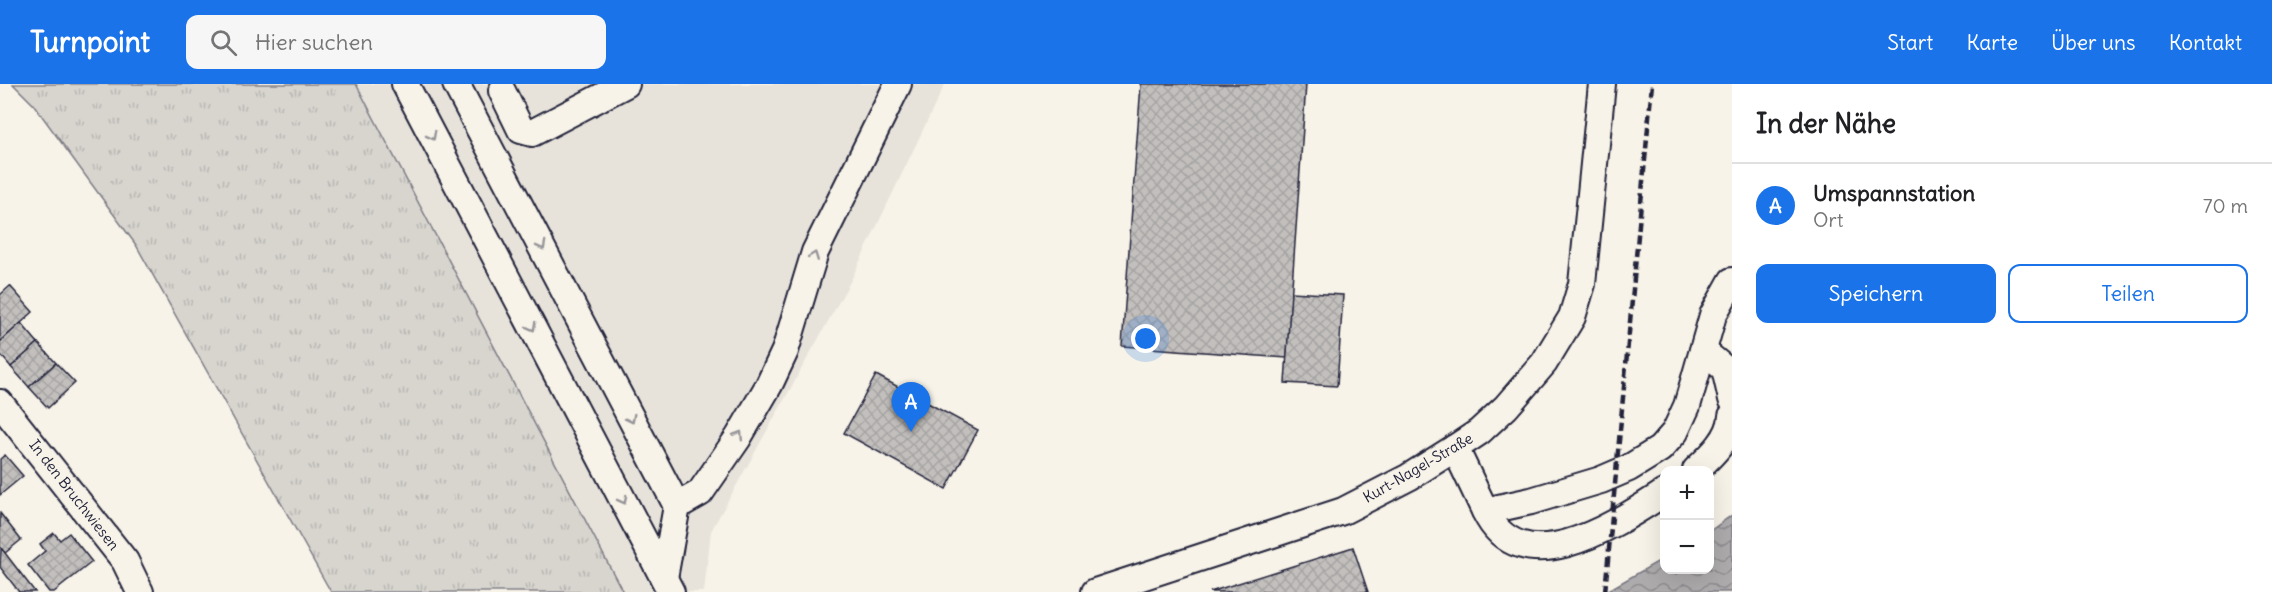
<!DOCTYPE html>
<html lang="de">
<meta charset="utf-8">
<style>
body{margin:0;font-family:Delius,sans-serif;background:#f6f6f6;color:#202124}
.controls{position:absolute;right:18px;bottom:18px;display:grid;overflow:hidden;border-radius:12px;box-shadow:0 6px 24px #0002}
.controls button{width:54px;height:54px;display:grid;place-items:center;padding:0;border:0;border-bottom:2px solid #e0e0e0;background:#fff;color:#202124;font:30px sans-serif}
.you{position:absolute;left:1146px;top:255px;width:21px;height:21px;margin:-15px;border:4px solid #fff;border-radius:50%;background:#1a73e8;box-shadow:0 0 0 9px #1a73e833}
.badge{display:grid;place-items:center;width:39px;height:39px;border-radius:50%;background:#1a73e8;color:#fff;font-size:20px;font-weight:700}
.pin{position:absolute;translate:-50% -50px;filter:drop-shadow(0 2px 3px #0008)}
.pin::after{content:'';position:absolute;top:32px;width:21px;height:18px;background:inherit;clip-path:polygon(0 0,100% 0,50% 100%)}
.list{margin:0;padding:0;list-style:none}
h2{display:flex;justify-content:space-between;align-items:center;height:78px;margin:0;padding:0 24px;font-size:26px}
h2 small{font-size:20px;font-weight:400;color:#757577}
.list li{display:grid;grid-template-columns:39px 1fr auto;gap:18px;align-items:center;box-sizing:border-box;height:84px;padding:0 24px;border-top:2px solid #e0e0e0}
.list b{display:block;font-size:22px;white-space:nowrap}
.list p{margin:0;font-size:20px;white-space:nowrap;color:#757577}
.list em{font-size:20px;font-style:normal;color:#757577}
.actions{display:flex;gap:12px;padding:18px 24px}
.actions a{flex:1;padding:14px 0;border:2px solid #1a73e8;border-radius:12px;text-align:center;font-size:21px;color:#1a73e8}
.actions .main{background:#1a73e8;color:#fff}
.icon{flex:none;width:33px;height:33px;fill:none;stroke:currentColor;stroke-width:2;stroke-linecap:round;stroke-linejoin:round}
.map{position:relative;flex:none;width:1732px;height:508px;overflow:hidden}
header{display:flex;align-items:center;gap:36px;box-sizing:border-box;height:84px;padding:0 30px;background:#1a73e8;color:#fff}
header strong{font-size:28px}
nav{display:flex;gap:33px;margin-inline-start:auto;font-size:21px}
.search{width:420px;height:54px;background:#f6f6f6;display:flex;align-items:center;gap:15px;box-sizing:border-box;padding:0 21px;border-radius:12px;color:#757577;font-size:22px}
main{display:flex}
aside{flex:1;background:#fff}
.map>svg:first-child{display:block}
</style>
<header>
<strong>Turnpoint</strong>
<div class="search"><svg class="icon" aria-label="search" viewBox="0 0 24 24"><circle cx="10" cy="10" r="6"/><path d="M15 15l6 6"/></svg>Hier suchen</div>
<nav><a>Start</a><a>Karte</a><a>Über uns</a><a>Kontakt</a></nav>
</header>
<main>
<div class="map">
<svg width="1732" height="508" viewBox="0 0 1732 508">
<defs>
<pattern id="grass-tufts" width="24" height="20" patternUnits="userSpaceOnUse" patternTransform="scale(1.5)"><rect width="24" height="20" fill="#d8d5cf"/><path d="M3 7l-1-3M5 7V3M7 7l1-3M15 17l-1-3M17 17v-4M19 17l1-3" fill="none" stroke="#b9b7b3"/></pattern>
<pattern id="water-waves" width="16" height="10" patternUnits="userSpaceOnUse" patternTransform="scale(1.5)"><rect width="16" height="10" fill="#aeabad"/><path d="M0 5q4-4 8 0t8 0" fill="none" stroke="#8d8b8e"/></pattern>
<pattern id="building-cross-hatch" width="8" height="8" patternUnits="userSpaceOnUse" patternTransform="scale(1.5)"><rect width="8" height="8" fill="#c2bfbd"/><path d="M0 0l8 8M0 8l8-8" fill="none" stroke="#a6a4a3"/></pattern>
</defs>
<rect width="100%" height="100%" fill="#f7f3e8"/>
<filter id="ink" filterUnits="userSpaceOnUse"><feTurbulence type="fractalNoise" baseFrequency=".0167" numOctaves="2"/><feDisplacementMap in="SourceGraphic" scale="12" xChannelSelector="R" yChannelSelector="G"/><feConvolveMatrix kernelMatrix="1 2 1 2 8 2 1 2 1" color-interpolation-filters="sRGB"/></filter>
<g filter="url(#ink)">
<!-- built -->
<path fill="#e7e3db" d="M 356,0 L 945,0 L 850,198 L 711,447 L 704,508 L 623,508 Z"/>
<!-- grass -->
<path fill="url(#grass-tufts)" stroke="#7d7c85" stroke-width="1.5" d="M 13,0 L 356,0 L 623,508 L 331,508 L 136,161 L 34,21 Z"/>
<!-- water -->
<path fill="url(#water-waves)" stroke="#76747f" stroke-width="1.5" d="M 1732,431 L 1732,508 L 1605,508 L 1664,474 L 1664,486 L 1710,486 L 1710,447 Z"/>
<!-- building -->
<g fill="url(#building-cross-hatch)" stroke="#22223b" stroke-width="1.5">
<path d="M 1141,0 L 1306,0 L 1287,274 L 1122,262 Z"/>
<path d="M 10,202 L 33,228 L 0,258 L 0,211 Z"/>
<path d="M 1291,208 L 1343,211 L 1337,302 L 1285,299 Z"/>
<path d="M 21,239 L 38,259 L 11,283 L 0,270 L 0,258 Z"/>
<path d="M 38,259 L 56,279 L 29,303 L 11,283 Z"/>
<path d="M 56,279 L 75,299 L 48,324 L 29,303 Z"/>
<path d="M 876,291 L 978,346 L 946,405 L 844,349 Z"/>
<path d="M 5,371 L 23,392 L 0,411 L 0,375 Z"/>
<path d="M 0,429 L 21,456 L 5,469 L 0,463 Z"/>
<path d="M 54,449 L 60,456 L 69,449 L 92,478 L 54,508 L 49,508 L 28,481 L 45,467 L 40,460 Z"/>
<path d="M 1353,463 L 1368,508 L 1210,508 L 1315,475 Z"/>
<path d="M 1,464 L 5,469 L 35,508 L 19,508 L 0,483 Z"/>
</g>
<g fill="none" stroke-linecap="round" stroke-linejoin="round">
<!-- minor casing -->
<g stroke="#22223b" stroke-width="30">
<g id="minor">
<path d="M 405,0 L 671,508"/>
<path d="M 456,0 L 677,422 L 700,409 L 738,354 L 769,301 L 785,267 L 815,168 L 898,0"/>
<path d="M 502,7 L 521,46 L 532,49 L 626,0"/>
<path d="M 1703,267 L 1725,285 L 1732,315"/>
<path d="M 0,319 L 125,477 L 140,508"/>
<path d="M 1455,364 L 1485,427 L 1531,417 L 1601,396 L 1629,384 L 1660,365 L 1675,348 L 1687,322 L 1713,231 L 1732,197"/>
<path d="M 1696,386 C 1711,372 1731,354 1732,332"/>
<path d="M 1485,427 C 1522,504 1617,439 1664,409"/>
<path d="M 664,494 L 677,422"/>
<path d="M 1095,508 L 1343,427 L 1409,393 L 1455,364 L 1479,348 L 1506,323 L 1544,279 L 1572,233 L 1582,200 L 1602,0"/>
</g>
</g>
<!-- minor -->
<use href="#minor" stroke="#f7f3e8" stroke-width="26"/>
<!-- rail -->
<path stroke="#22223b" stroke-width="4.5" stroke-dasharray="9 4.5" stroke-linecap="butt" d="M 1605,508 L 1652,0"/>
</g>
<!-- one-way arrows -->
<defs><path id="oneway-chevron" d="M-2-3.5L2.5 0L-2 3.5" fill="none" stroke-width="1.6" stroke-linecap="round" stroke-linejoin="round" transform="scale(1.5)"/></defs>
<g stroke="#97959a">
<use href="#oneway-chevron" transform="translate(432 52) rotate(62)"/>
<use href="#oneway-chevron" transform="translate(542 162) rotate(62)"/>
<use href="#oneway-chevron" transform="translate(814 172) rotate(-69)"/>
<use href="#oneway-chevron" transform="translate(532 243) rotate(62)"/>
<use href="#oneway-chevron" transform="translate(631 335) rotate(63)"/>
<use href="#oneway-chevron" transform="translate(739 351) rotate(-58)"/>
<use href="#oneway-chevron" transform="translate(623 416) rotate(62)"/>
</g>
</g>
<g text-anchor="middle" stroke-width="4.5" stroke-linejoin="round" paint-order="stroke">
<!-- street labels -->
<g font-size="15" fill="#22223b" stroke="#f7f3e8">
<text transform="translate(1418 384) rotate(-30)" y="5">Kurt-Nagel-Straße</text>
<text transform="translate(74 411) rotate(52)" y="5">In den Bruchwiesen</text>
</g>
</g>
</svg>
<div class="controls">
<button>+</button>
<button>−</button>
</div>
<div class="you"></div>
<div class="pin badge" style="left:911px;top:348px">A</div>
</div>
<aside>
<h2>In der Nähe<small></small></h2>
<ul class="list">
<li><span class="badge">A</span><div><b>Umspannstation</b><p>Ort</p></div><em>70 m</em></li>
</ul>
<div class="actions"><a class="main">Speichern</a><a>Teilen</a></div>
</aside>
</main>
